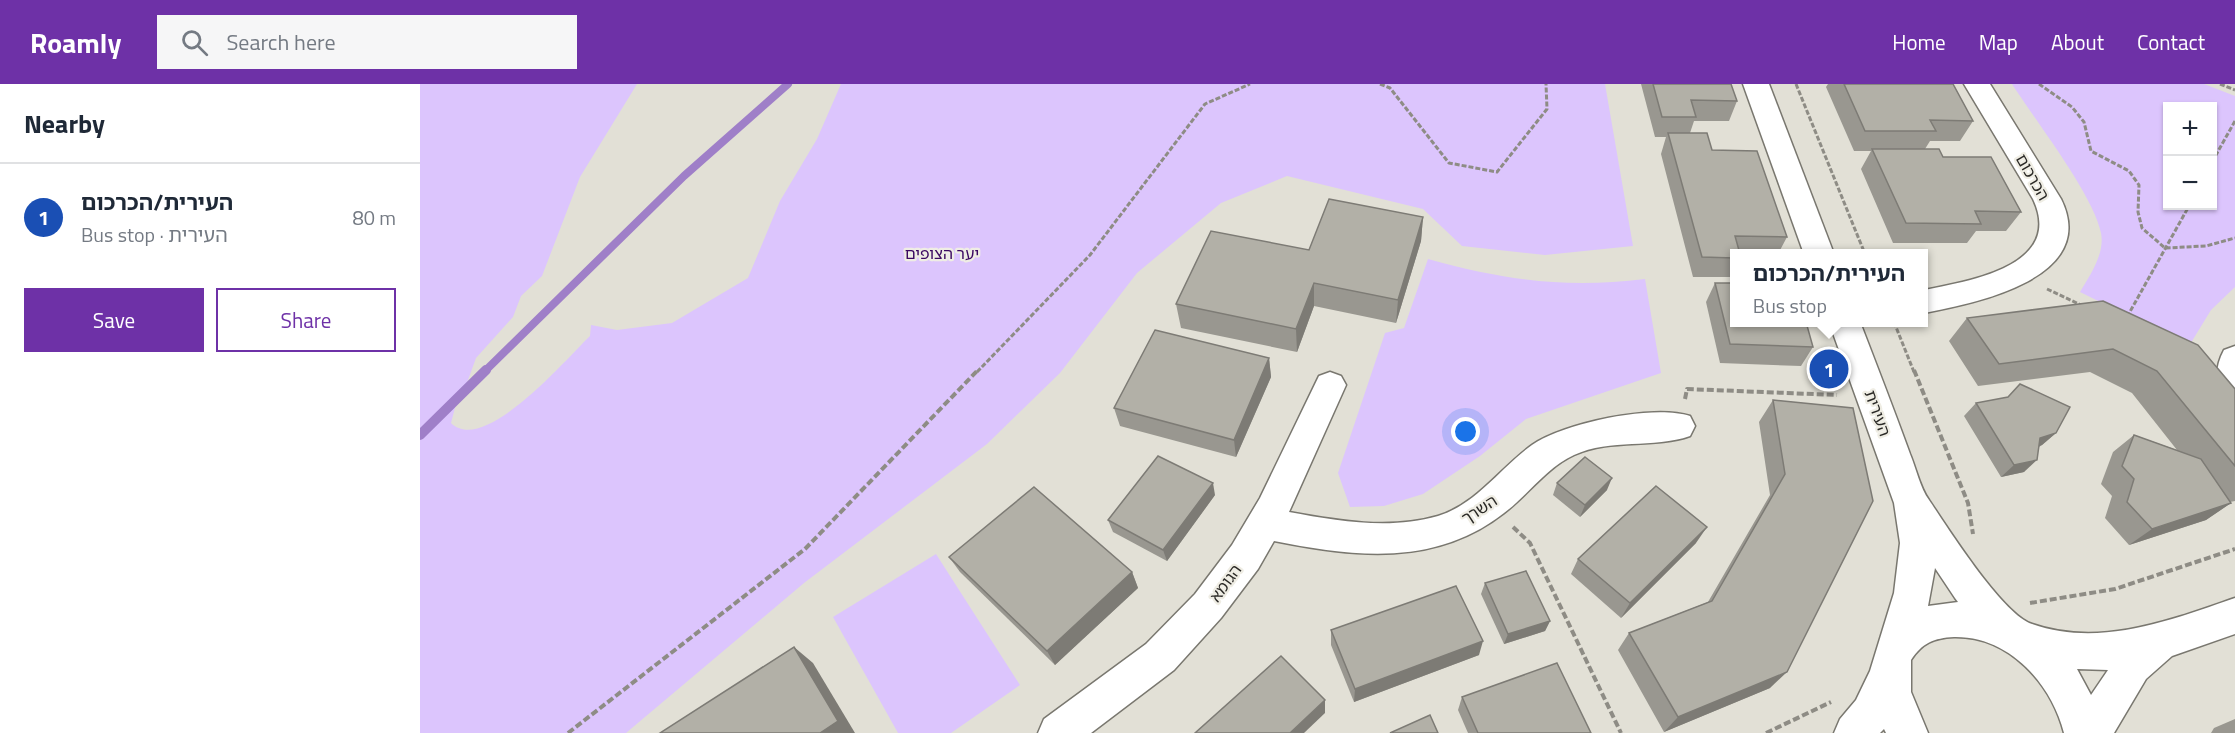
<!DOCTYPE html>
<meta charset="utf-8">
<style>
body{margin:0;font-family:"Titillium Web","Noto Sans Hebrew",sans-serif;background:#f6f6f7;color:#1f2937}
.controls{position:absolute;right:18px;top:18px;display:grid;overflow:hidden;border-radius:0px;box-shadow:0 2px 4px #0004}
.controls button{width:54px;height:54px;display:grid;place-items:center;padding:0;border:0;border-bottom:2px solid #e0e1e3;background:#fff;color:#1f2937;font:30px sans-serif}
.you{position:absolute;left:1046px;top:348px;width:21px;height:21px;margin:-15px;border:4px solid #fff;border-radius:50%;background:#1a73e8;box-shadow:0 0 0 9px #1a73e833}
.badge{display:grid;place-items:center;width:39px;height:39px;border-radius:50%;background:#6e31a7;color:#fff;font-size:20px;font-weight:700}
.pin{position:absolute;translate:-50% -50%;border:3px solid #fff;box-shadow:0 2px 6px #0006}
.popup{position:absolute;left:1310px;top:165px;width:198px;height:78px;box-sizing:border-box;display:grid;place-content:center;border-radius:0px;background:#fff;filter:drop-shadow(0 2px 4px #0005);font-size:20px;white-space:nowrap;color:#747a83}
.popup b{font-size:22px;color:#1f2937}
.popup::after{content:'';position:absolute;left:50%;top:100%;margin-left:-12px;border:12px solid transparent;border-top-color:#fff}
.list{margin:0;padding:0;list-style:none}
h2{display:flex;justify-content:space-between;align-items:center;height:78px;margin:0;padding:0 24px;font-size:26px}
h2 small{font-size:20px;font-weight:400;color:#747a83}
.list li{display:grid;grid-template-columns:39px 1fr auto;gap:18px;align-items:center;box-sizing:border-box;height:108px;padding:0 24px;border-top:2px solid #e0e1e3}
.list b{display:block;font-size:22px;white-space:nowrap}
.list p{margin:0;font-size:20px;white-space:nowrap;color:#747a83}
.list em{font-size:20px;font-style:normal;color:#747a83}
.actions{display:flex;gap:12px;padding:18px 24px}
.actions a{flex:1;padding:14px 0;border:2px solid #6e31a7;border-radius:0px;text-align:center;font-size:21px;color:#6e31a7}
.actions .main{background:#6e31a7;color:#fff}
.icon{flex:none;width:33px;height:33px;fill:none;stroke:currentColor;stroke-width:2;stroke-linecap:round;stroke-linejoin:round}
.map{position:relative;flex:none;width:1815px;height:649px;overflow:hidden}
header{display:flex;align-items:center;gap:36px;box-sizing:border-box;height:84px;padding:0 30px;background:#6e31a7;color:#fff}
header strong{font-size:28px}
nav{display:flex;gap:33px;margin-inline-start:auto;font-size:21px}
.search{width:420px;height:54px;background:#f6f6f7;display:flex;align-items:center;gap:15px;box-sizing:border-box;padding:0 21px;border-radius:0px;color:#747a83;font-size:22px}
main{display:flex}
aside{flex:1;background:#fff}
.map>svg:first-child{display:block}
</style>
<header>
<strong>Roamly</strong>
<div class="search"><svg class="icon" aria-label="search" viewBox="0 0 24 24"><circle cx="10" cy="10" r="6"/><path d="M15 15l6 6"/></svg>Search here</div>
<nav><a>Home</a><a>Map</a><a>About</a><a>Contact</a></nav>
</header>
<main>
<aside>
<h2>Nearby<small></small></h2>
<ul class="list">
<li><span class="badge" style="background:#1a4fb4">1</span><div><b>העירית/הכרכום</b><p>Bus stop · העירית</p></div><em>80 m</em></li>
</ul>
<div class="actions"><a class="main">Save</a><a>Share</a></div>
</aside>
<div class="map">
<svg width="1815" height="649" viewBox="0 0 1815 649">
<rect width="100%" height="100%" fill="#e2e0d6"/>
<!-- green -->
<g fill="#dcc5fd" fill-rule="evenodd">
<path d="M 0,0 L 217,0 L 160,93 L 122,192 L 101,212 L 93,233 L 56,274 L 44,307 L 36,320 L 31,339 C 64,372 147,274 170,252 L 171,241 L 197,246 L 252,239 L 328,194 L 360,117 L 397,55 L 421,0 L 1185,0 L 1213,162 L 1125,171 L 1042,162 L 1003,125 L 867,92 L 801,119 L 717,189 L 640,289 L 567,360 L 384,499 L 206,649 L 0,649 Z"/>
<path d="M 1592,0 L 1784,0 L 1815,12 L 1815,203 L 1791,226 L 1769,262 L 1660,208 C 1670,191 1685,170 1681,149 C 1673,110 1615,36 1592,0 ZM 1748,22 L 1792,22 L 1792,122 L 1748,122 Z"/>
<path d="M 1008,175 C 1084,196 1146,205 1225,195 L 1241,289 L 1106,335 L 1060,372 L 1003,410 L 964,422 L 930,423 L 918,389 L 965,249 L 984,244 Z"/>
<path d="M 516,470 L 600,601 L 531,649 L 478,649 L 413,533 Z"/>
</g>
<g fill="none" stroke-linecap="round" stroke-linejoin="round">
<!-- stream-far1 -->
<path stroke="#9f7fc8" stroke-width="8" d="M 64,288 L 264,92 L 368,0"/>
<!-- stream -->
<path stroke="#9f7fc8" stroke-width="10" d="M 0,351 L 66,286"/>
<!-- minor casing -->
<g stroke="#79776f" stroke-width="3">
<g id="minor">
<path d="M 1323,0 L 1349,0 L 1414,170 L 1384,170 Z"/>
<path d="M 1544,0 L 1570,0 L 1641,115 C 1680,194 1556,219 1504,229 L 1504,206 C 1549,197 1645,182 1613,115 Z"/>
<path d="M 1409,238 L 1440,238 C 1457,282 1474,326 1490,370 C 1496,384 1500,404 1509,416 C 1528,444 1582,530 1612,540 C 1680,564 1751,536 1815,514 L 1815,550 L 1752,572 L 1726,595 L 1694,649 L 1644,649 C 1631,599 1589,552 1534,553 C 1514,554 1502,559 1491,576 L 1491,608 L 1508,649 L 1466,649 L 1464,645 L 1460,649 L 1414,649 L 1420,635 L 1436,616 L 1450,587 L 1474,509 L 1480,459 L 1474,419 ZM 1515,484 L 1535,514 L 1538,518 L 1508,522 ZM 1657,585 L 1688,586 L 1671,611 Z"/>
<path d="M 1815,262 L 1815,317 L 1803,313 C 1795,297 1795,283 1804,266 Z"/>
<path d="M 910,288 L 921,292 L 926,301 L 869,428 C 918,437 970,446 1018,432 C 1057,420 1081,383 1112,361 C 1144,339 1233,320 1270,332 L 1275,342 L 1270,352 C 1233,365 1191,354 1154,371 C 1126,384 1108,411 1084,429 C 1015,483 935,473 854,457 L 838,485 L 801,534 L 754,586 L 671,649 L 618,649 L 624,635 L 726,560 L 775,510 L 812,461 L 840,414 L 899,292 Z"/>
</g>
</g>
<!-- path-far1 -->
<g stroke="#8e8c85" stroke-width="3" stroke-dasharray="5 2" stroke-linecap="butt">
<path d="M 960,0 L 970,4 L 1029,79 L 1077,88 L 1127,25 L 1126,0"/>
<path d="M 1376,0 L 1445,170"/>
<path d="M 1619,0 L 1652,23 L 1664,38 L 1671,67 L 1709,87 L 1719,101 L 1718,128 L 1722,144 L 1745,164 L 1786,162 L 1815,154"/>
<path d="M 1800,0 L 1815,6"/>
<path d="M 1792,78 L 1815,37"/>
<path d="M 1627,205 L 1661,221"/>
<path d="M 1707,233 L 1769,122"/>
<path d="M 1474,238 L 1494,288"/>
<path d="M 557,288 L 670,171 L 785,20 L 830,0"/>
</g>
<!-- path -->
<g stroke="#8e8c85" stroke-width="4" stroke-dasharray="7 3" stroke-linecap="butt">
<path d="M 1494,286 L 1548,419 L 1553,450"/>
<path d="M 1265,315 L 1267,305 L 1417,311"/>
<path d="M 1093,443 L 1110,459 L 1201,649"/>
<path d="M 1610,519 L 1695,505 L 1815,465"/>
<path d="M 148,649 L 385,465 L 558,286"/>
<path d="M 1346,649 L 1411,618"/>
</g>
<!-- minor -->
<use href="#minor" fill="#fff" fill-rule="evenodd"/>
</g>
<!-- wall -->
<g fill="#999790">
<path d="M 1221,0 L 1311,0 L 1317,17 L 1309,37 L 1274,37 L 1270,49 L 1292,66 L 1367,153 L 1358,170 L 1314,170 L 1314,187 L 1311,193 L 1273,193 L 1241,70 L 1246,53 L 1235,53 Z"/>
<path d="M 1408,0 L 1533,0 L 1553,37 L 1540,57 L 1510,57 L 1505,65 L 1523,73 L 1601,128 L 1586,147 L 1556,147 L 1547,159 L 1473,159 L 1441,85 L 1451,67 L 1434,67 L 1406,3 Z"/>
<path d="M 1003,133 L 1001,157 L 976,239 L 894,222 L 877,268 L 761,244 L 756,220 L 889,166 Z"/>
<path d="M 1295,199 L 1393,263 L 1381,282 L 1300,279 L 1286,218 Z"/>
<path d="M 1683,217 L 1815,305 L 1815,417 L 1810,418 L 1811,419 L 1786,436 L 1709,461 L 1685,434 L 1692,412 L 1681,400 L 1693,368 L 1714,351 L 1757,366 L 1712,309 L 1670,288 L 1558,302 L 1529,257 L 1547,234 Z"/>
<path d="M 849,274 L 851,293 L 816,373 L 700,342 L 694,324 Z"/>
<path d="M 1600,300 L 1636,349 L 1622,361 L 1619,363 L 1604,388 L 1581,393 L 1544,332 L 1556,319 L 1587,314 Z"/>
<path d="M 1353,316 L 1433,324 L 1350,604 L 1244,648 L 1198,566 L 1209,549 L 1288,518 L 1350,411 L 1339,338 Z"/>
<path d="M 1137,399 L 1187,406 L 1160,433 L 1133,411 Z"/>
<path d="M 795,411 L 747,477 L 693,448 L 688,436 Z"/>
<path d="M 1276,459 L 1201,534 L 1151,490 L 1158,475 Z"/>
<path d="M 529,473 L 712,488 L 718,504 L 635,581 L 540,488 Z"/>
<path d="M 1065,499 L 1130,537 L 1125,547 L 1084,560 L 1061,510 Z"/>
<path d="M 911,546 L 1059,571 L 934,618 L 911,561 Z"/>
<path d="M 1042,613 L 1171,649 L 1048,649 L 1038,626 Z"/>
<path d="M 1815,635 L 1815,649 L 1791,649 L 1794,644 Z"/>
</g>
<!-- shaded-wall -->
<g fill="#7d7b75">
<path d="M 1003,133 L 1001,157 L 976,239 L 978,216 Z"/>
<path d="M 894,199 L 894,222 L 877,268 L 876,245 Z"/>
<path d="M 849,274 L 851,293 L 816,373 L 814,356 Z"/>
<path d="M 1636,349 L 1622,361 L 1606,367 L 1620,354 Z"/>
<path d="M 1617,376 L 1604,388 L 1581,393 L 1594,381 Z"/>
<path d="M 1192,394 L 1187,406 L 1160,433 L 1165,421 Z"/>
<path d="M 793,399 L 795,411 L 747,477 L 743,466 Z"/>
<path d="M 1811,419 L 1786,436 L 1709,461 L 1732,445 Z"/>
<path d="M 1287,443 L 1276,459 L 1201,534 L 1210,519 Z"/>
<path d="M 712,488 L 718,504 L 635,581 L 627,567 Z"/>
<path d="M 1130,537 L 1125,547 L 1084,560 L 1088,550 Z"/>
<path d="M 1063,557 L 1059,571 L 934,618 L 935,605 Z"/>
<path d="M 374,563 L 393,579 L 435,649 L 400,649 Z"/>
<path d="M 1367,588 L 1350,604 L 1244,648 L 1258,633 Z"/>
<path d="M 905,616 L 905,629 L 884,649 L 870,649 Z"/>
</g>
<!-- building -->
<g fill="#b2b0a7" stroke="#7d7b75" stroke-width="1.5">
<path d="M 1233,0 L 1311,0 L 1317,17 L 1271,16 L 1276,33 L 1242,33 Z"/>
<path d="M 1424,0 L 1533,0 L 1553,37 L 1510,36 L 1516,47 L 1445,47 Z"/>
<path d="M 1248,49 L 1287,49 L 1292,66 L 1337,67 L 1367,153 L 1315,152 L 1320,170 L 1314,170 L 1314,174 L 1282,173 Z"/>
<path d="M 1452,65 L 1519,65 L 1523,73 L 1571,73 L 1601,128 L 1555,127 L 1561,140 L 1486,139 Z"/>
<path d="M 909,115 L 1003,133 L 978,216 L 894,199 L 876,245 L 756,220 L 791,147 L 889,166 Z"/>
<path d="M 1295,199 L 1314,199 L 1314,238 L 1386,238 L 1393,263 L 1310,260 Z"/>
<path d="M 1683,217 L 1778,261 L 1815,305 L 1815,382 L 1737,287 L 1693,265 L 1579,280 L 1547,234 Z"/>
<path d="M 735,246 L 849,274 L 814,356 L 694,324 Z"/>
<path d="M 1600,300 L 1650,323 L 1636,349 L 1620,354 L 1617,376 L 1594,381 L 1556,319 L 1588,313 Z"/>
<path d="M 1353,316 L 1433,324 L 1453,417 L 1367,588 L 1258,633 L 1209,549 L 1292,517 L 1365,390 Z"/>
<path d="M 1714,351 L 1781,375 L 1811,419 L 1732,445 L 1707,418 L 1714,395 L 1702,382 Z"/>
<path d="M 738,372 L 793,399 L 743,466 L 688,436 Z"/>
<path d="M 1165,373 L 1192,394 L 1165,421 L 1137,399 Z"/>
<path d="M 1236,402 L 1287,443 L 1210,519 L 1158,475 Z"/>
<path d="M 614,403 L 712,488 L 627,567 L 529,473 Z"/>
<path d="M 1106,487 L 1130,537 L 1088,550 L 1065,499 Z"/>
<path d="M 1036,502 L 1063,557 L 935,605 L 911,546 Z"/>
<path d="M 374,563 L 418,637 L 400,649 L 240,649 Z"/>
<path d="M 861,572 L 905,616 L 870,649 L 775,649 Z"/>
<path d="M 1137,579 L 1171,649 L 1058,649 L 1042,613 Z"/>
<path d="M 1010,631 L 1018,649 L 970,649 Z"/>
</g>
<g text-anchor="middle" stroke-width="4.5" stroke-linejoin="round" paint-order="stroke">
<!-- street labels -->
<g font-size="16" fill="#2a2926" stroke="#efede4">
<text transform="translate(1613 93) rotate(60)" y="6">הכרכום</text>
<text transform="translate(1458 329) rotate(70)" y="6">העירית</text>
<text transform="translate(1059 425) rotate(-33)" y="6">השרך</text>
<text transform="translate(805 499) rotate(-54)" y="6">הגומא</text>
</g>
<!-- park labels -->
<g font-size="16" fill="#3b0862" stroke="#efede4">
<text x="522" y="175">יער הצופים</text>
</g>
</g>
</svg>
<div class="controls">
<button>+</button>
<button>−</button>
</div>
<div class="you"></div>
<div class="pin badge" style="left:1409px;top:285px;background:#1a4fb4">1</div>
<div class="popup"><b>העירית/הכרכום</b>Bus stop</div>
</div>
</main>
